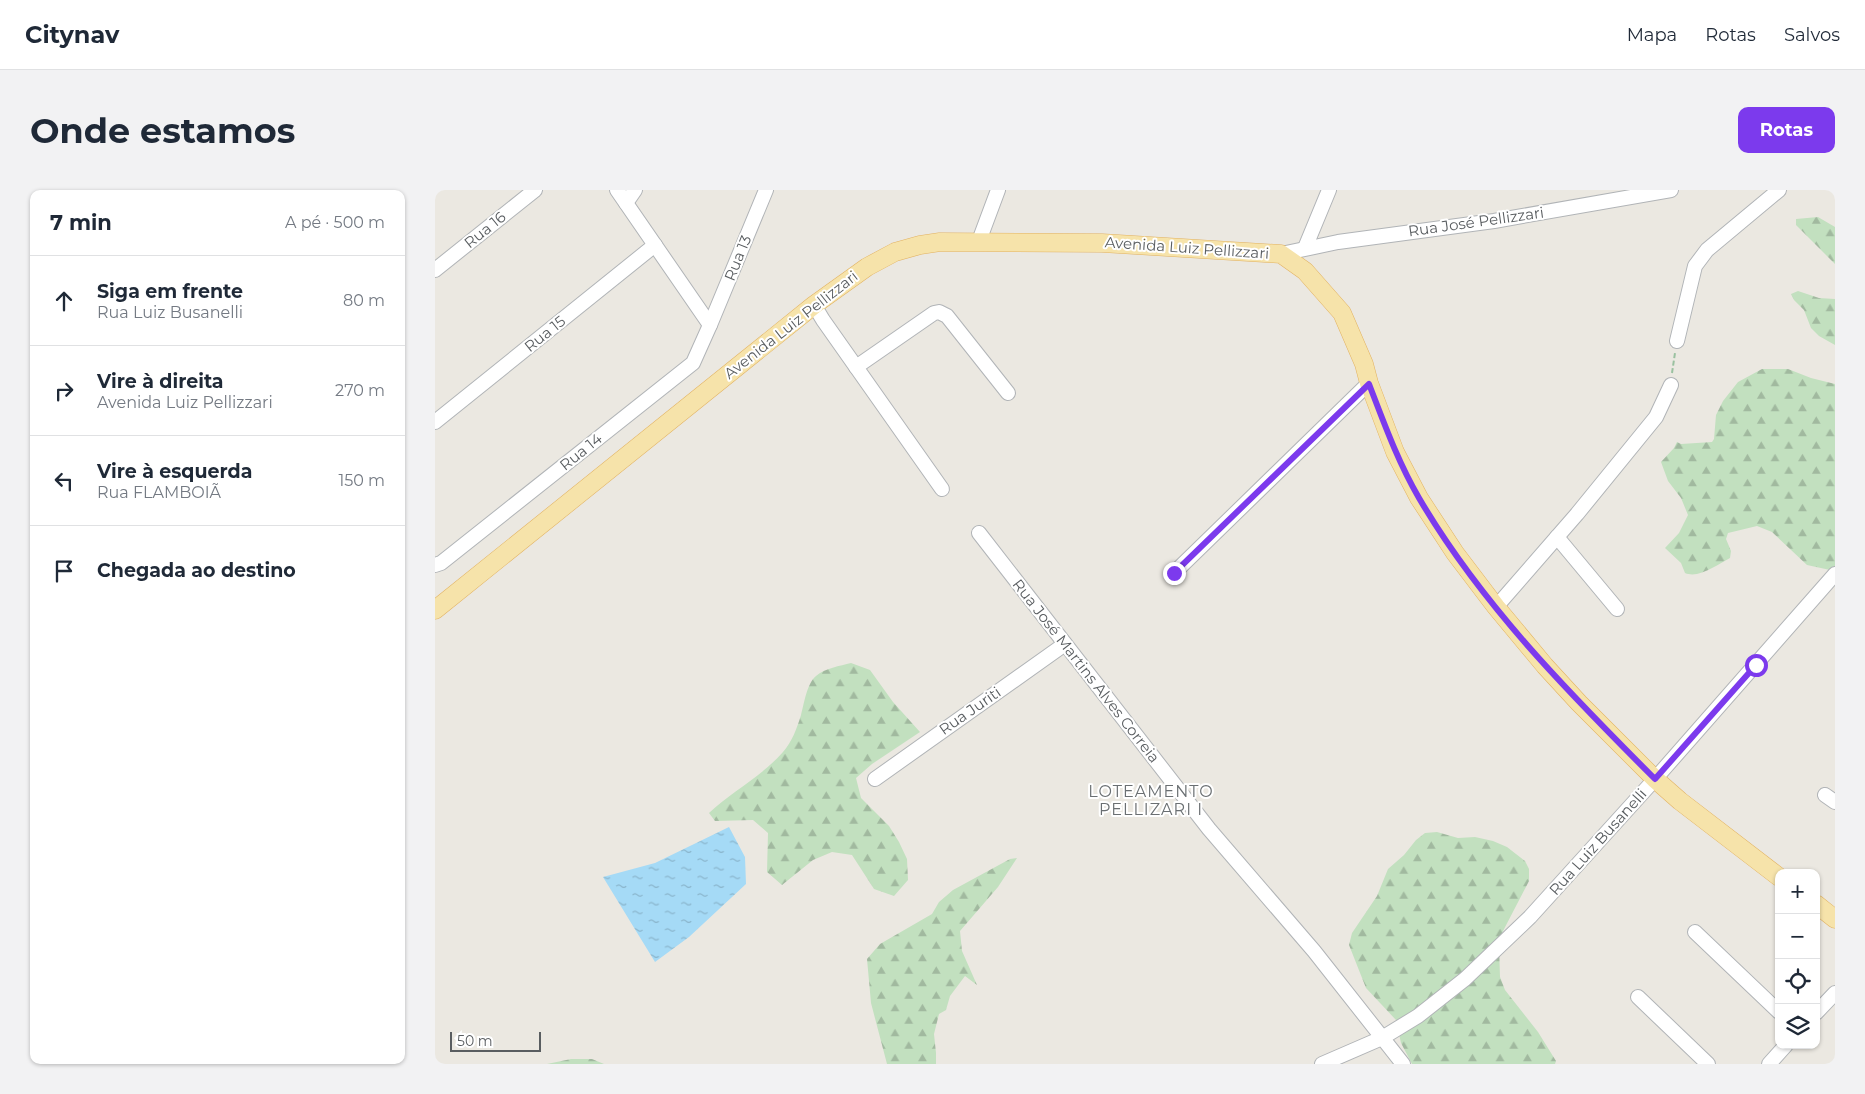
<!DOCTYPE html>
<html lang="pt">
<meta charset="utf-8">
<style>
body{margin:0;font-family:Montserrat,sans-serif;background:#f2f2f3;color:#1f2937}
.controls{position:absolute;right:15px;bottom:15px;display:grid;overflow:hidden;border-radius:10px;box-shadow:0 1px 4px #0004}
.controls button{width:45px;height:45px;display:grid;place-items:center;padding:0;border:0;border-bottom:1px solid #e0e1e3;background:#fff;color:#1f2937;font:25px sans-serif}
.scale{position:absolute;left:15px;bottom:12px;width:91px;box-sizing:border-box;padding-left:5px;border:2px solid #595d60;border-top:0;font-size:14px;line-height:18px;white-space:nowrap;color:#595d60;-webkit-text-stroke:4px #fff;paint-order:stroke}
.stop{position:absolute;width:15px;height:15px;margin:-11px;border:4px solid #7c3aed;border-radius:50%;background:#fff}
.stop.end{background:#7c3aed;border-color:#fff;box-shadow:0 1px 5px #0008}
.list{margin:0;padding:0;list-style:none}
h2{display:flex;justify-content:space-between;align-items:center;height:65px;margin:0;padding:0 20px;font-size:21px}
h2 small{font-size:16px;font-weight:400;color:#747a83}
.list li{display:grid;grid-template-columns:32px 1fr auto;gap:15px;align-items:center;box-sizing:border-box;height:90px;padding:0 20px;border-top:1px solid #e0e1e3}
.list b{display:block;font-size:19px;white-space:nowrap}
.list p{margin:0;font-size:16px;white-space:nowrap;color:#747a83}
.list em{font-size:16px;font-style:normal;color:#747a83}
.icon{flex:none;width:28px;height:28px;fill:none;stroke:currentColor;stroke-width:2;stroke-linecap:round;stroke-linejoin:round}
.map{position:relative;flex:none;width:1400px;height:874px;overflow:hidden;border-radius:10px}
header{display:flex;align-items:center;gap:30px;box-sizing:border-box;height:70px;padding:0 25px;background:#fff;border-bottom:1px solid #e0e1e3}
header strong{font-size:24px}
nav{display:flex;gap:28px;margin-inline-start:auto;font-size:18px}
.intro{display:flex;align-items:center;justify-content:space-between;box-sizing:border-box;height:120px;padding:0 30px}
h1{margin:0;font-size:35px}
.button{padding:12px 22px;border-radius:10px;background:#7c3aed;color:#fff;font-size:18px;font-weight:700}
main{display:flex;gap:30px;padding:0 30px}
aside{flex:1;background:#fff;border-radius:10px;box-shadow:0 1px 4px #0004}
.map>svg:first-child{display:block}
</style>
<header>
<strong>Citynav</strong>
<nav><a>Mapa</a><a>Rotas</a><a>Salvos</a></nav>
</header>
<div class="intro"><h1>Onde estamos</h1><a class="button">Rotas</a></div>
<main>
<aside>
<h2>7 min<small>A pé · 500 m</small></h2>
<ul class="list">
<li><svg class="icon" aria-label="ahead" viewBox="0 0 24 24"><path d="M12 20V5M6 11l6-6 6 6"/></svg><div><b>Siga em frente</b><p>Rua Luiz Busanelli</p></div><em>80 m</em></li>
<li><svg class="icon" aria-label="right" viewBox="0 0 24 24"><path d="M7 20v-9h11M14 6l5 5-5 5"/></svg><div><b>Vire à direita</b><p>Avenida Luiz Pellizzari</p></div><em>270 m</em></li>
<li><svg class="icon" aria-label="left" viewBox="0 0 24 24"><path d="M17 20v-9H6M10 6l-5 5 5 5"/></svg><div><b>Vire à esquerda</b><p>Rua FLAMBOIÃ</p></div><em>150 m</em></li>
<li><svg class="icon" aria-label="arrive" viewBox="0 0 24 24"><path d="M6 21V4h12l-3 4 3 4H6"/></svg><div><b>Chegada ao destino</b></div></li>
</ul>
</aside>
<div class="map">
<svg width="1400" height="874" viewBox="0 0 1400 874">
<defs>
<pattern id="forest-firs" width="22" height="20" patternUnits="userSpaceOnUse" patternTransform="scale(1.25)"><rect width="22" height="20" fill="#c2e0bf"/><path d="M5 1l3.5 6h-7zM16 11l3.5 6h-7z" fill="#a1b99f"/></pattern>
<pattern id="water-ripples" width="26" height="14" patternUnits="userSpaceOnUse" patternTransform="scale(1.25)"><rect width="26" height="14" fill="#a5daf6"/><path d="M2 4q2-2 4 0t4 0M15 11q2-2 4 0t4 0" fill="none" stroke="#89b4cb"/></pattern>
</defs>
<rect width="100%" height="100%" fill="#ebe8e1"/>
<!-- forest -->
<g fill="url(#forest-firs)">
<path d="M 1383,27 L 1400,37 L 1400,74 L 1361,35 L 1361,29 Z"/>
<path d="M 1363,101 L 1384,108 L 1400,109 L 1400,155 L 1384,146 L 1376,138 L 1369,120 L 1359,110 L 1356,104 Z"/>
<path d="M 1327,179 L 1353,179 L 1376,188 L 1400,194 L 1400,385 L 1395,380 L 1372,375 L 1337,342 L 1322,336 L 1293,343 L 1291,349 L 1296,361 L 1295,368 C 1283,374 1264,389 1250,383 L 1246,373 L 1230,358 L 1244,343 L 1253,325 L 1246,308 L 1233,291 L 1226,272 L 1239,258 L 1242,252 L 1246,254 L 1277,252 L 1279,249 L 1281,225 L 1288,211 L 1303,192 Z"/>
<path d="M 416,473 L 435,480 L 458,512 L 485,542 L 437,574 L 421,588 L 426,608 L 454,636 L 464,652 L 472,669 L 473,690 L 459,706 L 439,699 L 417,665 L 397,662 L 378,670 L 347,695 L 332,682 L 333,643 L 318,630 L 280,631 L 274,623 C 297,601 326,587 348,562 C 357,552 362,538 366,525 C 369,514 372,493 381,486 C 390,478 405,476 416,473 Z"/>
<path d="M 1002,642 L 1023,648 L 1040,647 L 1058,651 L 1072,657 L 1090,671 L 1094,679 L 1094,691 L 1067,743 L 1064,754 L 1065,787 L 1070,800 L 1103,842 L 1121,871 L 1120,874 L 977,874 L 966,853 L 961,830 L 931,798 L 914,755 L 917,743 L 942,706 L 953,679 L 969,665 L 981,650 L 990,643 Z"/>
<path d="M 582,668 L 563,697 L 525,741 L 527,761 L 542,795 L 530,786 L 515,806 L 511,820 L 504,824 L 499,844 L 501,863 L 501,874 L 452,874 L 436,813 L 432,769 L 445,754 L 497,724 L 504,712 L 518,700 L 575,669 Z"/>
<path d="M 136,869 L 157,869 L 169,874 L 112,874 Z"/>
</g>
<!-- water -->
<path fill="url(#water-ripples)" d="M 294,637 L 310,667 L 311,694 L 254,747 L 220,772 L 168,687 L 220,673 Z"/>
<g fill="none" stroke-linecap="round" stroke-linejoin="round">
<!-- minor casing -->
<g stroke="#b1b4b7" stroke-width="16">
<g id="minor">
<path d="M 182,0 L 275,135"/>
<path d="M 191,13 L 200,0"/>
<path d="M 544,51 L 563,0"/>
<path d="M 870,58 L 894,0"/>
<path d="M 846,64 L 903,52 L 1059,31 L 1236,0"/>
<path d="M 0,80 L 100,0"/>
<path d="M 379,115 L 388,130 L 507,299"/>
<path d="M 1242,151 L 1260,76 L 1272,60 L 1344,0"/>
<path d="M 421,177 L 499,123 L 504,122 L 512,126 L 573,203"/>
<path d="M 0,232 L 220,55"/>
<path d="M 544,343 L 774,639 L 879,761 L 968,874"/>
<path d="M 1122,347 L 1182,419"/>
<path d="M 0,375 L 6,373 L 258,173 L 275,135 L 331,0"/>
<path d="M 739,383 L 934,193"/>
<path d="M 1061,417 L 1142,324 L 1221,227 L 1236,195"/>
<path d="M 440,589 L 630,454"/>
<path d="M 1390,605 L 1400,612"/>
<path d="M 1260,742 L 1344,822"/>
<path d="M 1203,807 L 1273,874"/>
<path d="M 1381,823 L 1400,803"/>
<path d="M 887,874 L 947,848 L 983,826 L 1030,789 L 1095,727 L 1220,589 L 1400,384"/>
<path d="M 1334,874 L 1351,855"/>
</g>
</g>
<!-- major casing -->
<g stroke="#e2b262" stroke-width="19">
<g id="major">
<path d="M 0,420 L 379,115 L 432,77 L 460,62 L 485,55 L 505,52 L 667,53 L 846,64 L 870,81 L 907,123 L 929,174 L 934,193 L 960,262 L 984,308 L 1020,363 L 1061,417 L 1110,476 L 1144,513 L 1220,589 L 1245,611 L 1344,687"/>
<path d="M 1381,714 L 1400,729"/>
</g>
</g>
<!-- path -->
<path stroke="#9ac1a0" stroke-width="2" stroke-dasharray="5 2.5" stroke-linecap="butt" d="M 1237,183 L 1240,163"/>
<!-- minor -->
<use href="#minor" stroke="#fff" stroke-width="14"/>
<!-- major -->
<use href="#major" stroke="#f6e3aa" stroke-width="18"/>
</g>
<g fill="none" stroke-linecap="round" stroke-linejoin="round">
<!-- route -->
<path stroke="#7c3aed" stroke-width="6" d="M 739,383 L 934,194 C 949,233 963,272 984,308 C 1046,414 1134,503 1220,589 L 1321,475"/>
</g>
<g text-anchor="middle" stroke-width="4" stroke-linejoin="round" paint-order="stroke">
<!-- street labels -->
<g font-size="15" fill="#595d60" stroke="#fff">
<text transform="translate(1041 32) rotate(-8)" y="5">Rua José Pellizzari</text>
<text transform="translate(50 40) rotate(-39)" y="5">Rua 16</text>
<text transform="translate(752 58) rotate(4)" y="5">Avenida Luiz Pellizzari</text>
<text transform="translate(303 68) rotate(-68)" y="5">Rua 13</text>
<text transform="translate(356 135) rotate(-38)" y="5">Avenida Luiz Pellizzari</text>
<text transform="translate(110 144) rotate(-39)" y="5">Rua 15</text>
<text transform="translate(146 262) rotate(-39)" y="5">Rua 14</text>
<text transform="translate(651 481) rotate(52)" y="5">Rua José Martins Alves Correia</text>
<text transform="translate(535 521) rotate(-35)" y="5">Rua Juriti</text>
<text transform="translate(1163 652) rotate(-48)" y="5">Rua Luiz Busanelli</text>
</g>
<!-- neighbourhood labels -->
<g font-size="16" letter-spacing="1" fill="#6a6f72" stroke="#fff">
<text x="716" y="607">LOTEAMENTO<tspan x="716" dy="18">PELLIZARI I</tspan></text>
</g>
</g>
</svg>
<div class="controls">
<button>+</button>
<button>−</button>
<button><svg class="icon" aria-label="locate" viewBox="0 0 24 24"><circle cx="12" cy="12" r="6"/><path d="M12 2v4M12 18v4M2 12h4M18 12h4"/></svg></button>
<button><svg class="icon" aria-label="layers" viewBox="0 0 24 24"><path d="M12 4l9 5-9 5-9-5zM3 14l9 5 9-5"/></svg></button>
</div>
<div class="scale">50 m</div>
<div class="stop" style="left:1321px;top:475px"></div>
<div class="stop end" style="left:739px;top:383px"></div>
</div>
</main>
